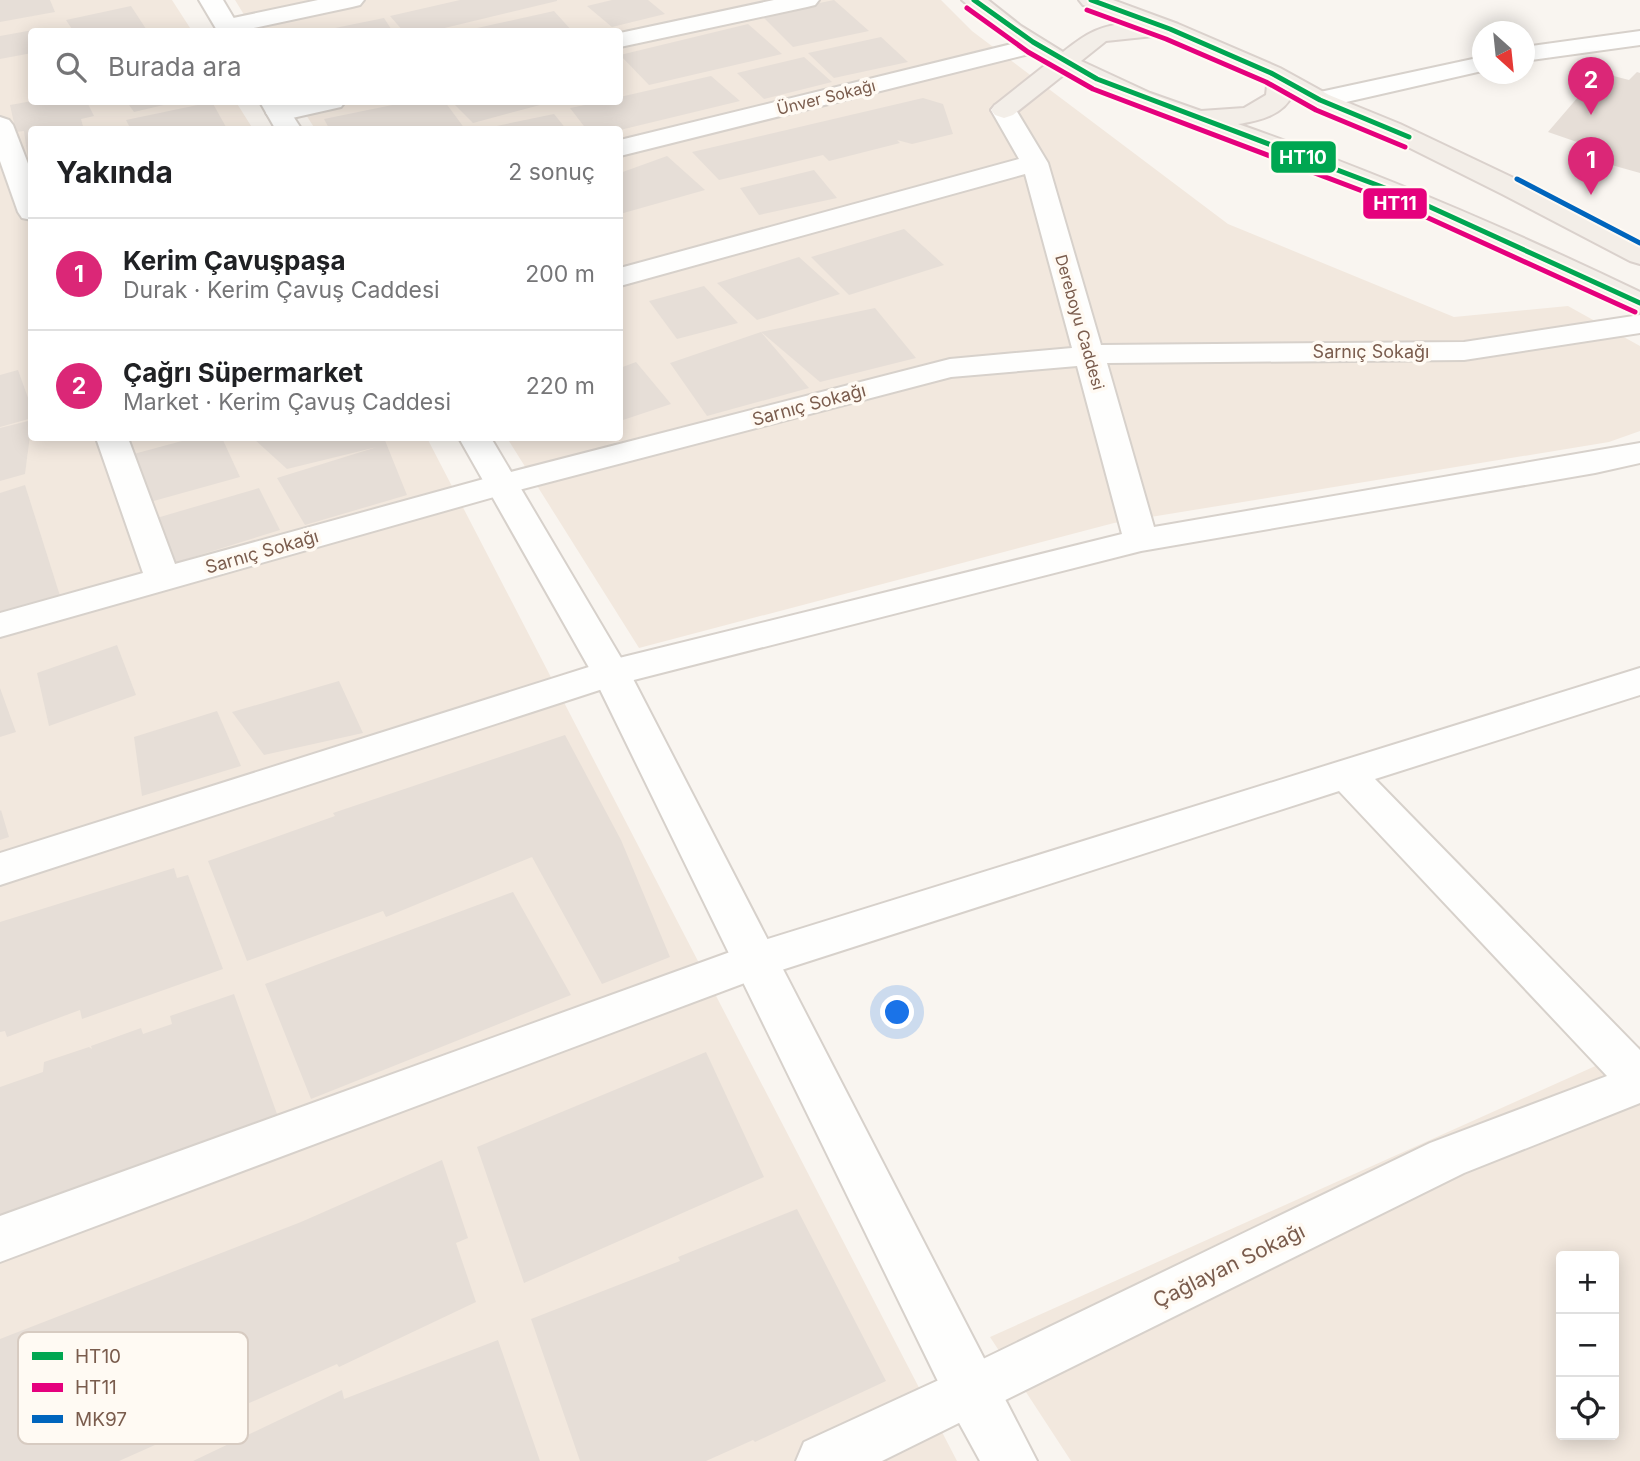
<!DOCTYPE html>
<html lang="tr">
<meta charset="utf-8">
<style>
body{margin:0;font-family:Inter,sans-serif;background:#f2f2f2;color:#202124}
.controls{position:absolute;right:21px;bottom:21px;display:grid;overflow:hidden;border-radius:7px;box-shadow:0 4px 18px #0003}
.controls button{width:63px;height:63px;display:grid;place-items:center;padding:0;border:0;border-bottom:2px solid #e0e0e0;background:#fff;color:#202124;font:35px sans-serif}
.compass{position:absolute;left:1472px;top:21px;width:63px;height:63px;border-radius:50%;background:#fff;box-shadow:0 4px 18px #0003;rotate:153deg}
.you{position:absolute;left:898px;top:1013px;width:24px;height:24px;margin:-18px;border:5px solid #fff;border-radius:50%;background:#1a73e8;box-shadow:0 0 0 10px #1a73e833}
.badge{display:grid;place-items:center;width:46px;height:46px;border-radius:50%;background:#db2777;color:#fff;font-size:23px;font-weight:700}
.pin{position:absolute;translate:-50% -58px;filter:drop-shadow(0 2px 4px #0008)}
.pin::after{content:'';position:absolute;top:37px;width:24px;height:21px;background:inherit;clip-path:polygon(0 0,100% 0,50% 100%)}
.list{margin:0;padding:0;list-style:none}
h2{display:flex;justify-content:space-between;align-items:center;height:91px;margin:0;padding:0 28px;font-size:30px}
h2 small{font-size:23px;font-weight:400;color:#757577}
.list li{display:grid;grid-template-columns:46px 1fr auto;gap:21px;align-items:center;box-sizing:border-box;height:112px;padding:0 28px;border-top:2px solid #e0e0e0}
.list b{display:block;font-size:26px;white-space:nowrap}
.list p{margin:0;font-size:23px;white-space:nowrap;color:#757577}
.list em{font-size:23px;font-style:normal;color:#757577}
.icon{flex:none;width:38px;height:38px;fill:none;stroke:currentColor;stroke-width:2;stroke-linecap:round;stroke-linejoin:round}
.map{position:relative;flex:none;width:1640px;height:1461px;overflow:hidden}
.search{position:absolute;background:#fff;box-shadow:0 4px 18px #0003;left:28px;top:28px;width:595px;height:77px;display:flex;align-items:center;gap:18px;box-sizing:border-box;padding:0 24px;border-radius:7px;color:#757577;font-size:26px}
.panel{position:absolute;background:#fff;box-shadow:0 4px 18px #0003;left:28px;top:126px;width:595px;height:315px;border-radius:7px}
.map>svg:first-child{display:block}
</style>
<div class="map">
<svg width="1640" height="1461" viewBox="0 0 1640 1461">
<rect width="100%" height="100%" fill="#f9f5f0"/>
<!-- residential -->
<g fill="#f2e8de" fill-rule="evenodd">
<path d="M 0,0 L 172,0 L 192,31 L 32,32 L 32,102 L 236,102 L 253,129 L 32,130 L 32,438 L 427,438 L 957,1461 L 0,1461 Z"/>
<path d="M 235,0 L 941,0 L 972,31 L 1228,224 L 1454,317 L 1568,306 L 1640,346 L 1640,431 L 1609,442 L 1114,523 L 639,648 L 507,438 L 620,438 L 620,130 L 315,129 L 298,102 L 620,102 L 620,32 L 254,31 Z"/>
<path d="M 1640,1046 L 1640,1461 L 1071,1461 L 990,1337 ZM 1561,1256 L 1614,1256 L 1614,1435 L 1561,1435 Z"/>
</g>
<!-- building -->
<g fill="#e6ded7">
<path d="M 0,0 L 50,0 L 55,12 L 0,22 Z"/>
<path d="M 460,0 L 557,0 L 557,1 L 428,32 L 404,32 L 390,16 Z"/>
<path d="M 612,0 L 648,0 L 665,14 L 612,27 L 587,6 Z"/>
<path d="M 834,0 L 869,31 L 793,47 L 761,15 Z"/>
<path d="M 131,6 L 148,32 L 74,32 L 66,20 Z"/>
<path d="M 554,11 L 573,32 L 468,32 L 468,30 Z"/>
<path d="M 384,18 L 393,32 L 337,32 L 335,28 Z"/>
<path d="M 748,24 L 782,54 L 649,85 L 620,55 Z"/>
<path d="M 44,28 L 46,32 L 32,32 L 32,53 L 0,59 L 0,36 Z"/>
<path d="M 881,37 L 908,62 L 834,78 L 808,53 Z"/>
<path d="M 804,57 L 832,82 L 764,99 L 737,73 Z"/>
<path d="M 1637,72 L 1640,73 L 1640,173 L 1569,153 L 1577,142 L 1548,132 L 1597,75 L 1606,74 L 1629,80 Z"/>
<path d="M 711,76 L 740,101 L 620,130 L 587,130 L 570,108 L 600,102 L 620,102 L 620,97 Z"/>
<path d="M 923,98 L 943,104 L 953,134 L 912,144 L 897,140 L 900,143 L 829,161 L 823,155 L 719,180 L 692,152 Z"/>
<path d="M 32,101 L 87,102 L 94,116 L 81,119 L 84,130 L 32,130 L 32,160 L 28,160 L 24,131 L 16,132 L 10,105 Z"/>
<path d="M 127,102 L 172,102 L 172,103 L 134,112 Z"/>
<path d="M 212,102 L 226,127 L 215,130 L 131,130 L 126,120 Z"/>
<path d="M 407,102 L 445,102 L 465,129 L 330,130 L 324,119 Z"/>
<path d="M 452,102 L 536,102 L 540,105 L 473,123 Z"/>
<path d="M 554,114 L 567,130 L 487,130 L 487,128 Z"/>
<path d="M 667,156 L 705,190 L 620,214 L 620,173 Z"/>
<path d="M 814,170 L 837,198 L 759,215 L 740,188 Z"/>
<path d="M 904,229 L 944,265 L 849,295 L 811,257 Z"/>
<path d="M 799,257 L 840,294 L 757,320 L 717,283 Z"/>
<path d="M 704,286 L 738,323 L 677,339 L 649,301 Z"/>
<path d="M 875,308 L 916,358 L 820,382 L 761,332 Z"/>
<path d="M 761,332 L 809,388 L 707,416 L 670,363 Z"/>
<path d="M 636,362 L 671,404 L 620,421 L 620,368 Z"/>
<path d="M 18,370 L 32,409 L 32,418 L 0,427 L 0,375 Z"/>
<path d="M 32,420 L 25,474 L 0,481 L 0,428 Z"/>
<path d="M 193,438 L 222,438 L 240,477 L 150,502 L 130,455 Z"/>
<path d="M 253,438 L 384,438 L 407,495 L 305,525 L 277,478 L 377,447 L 287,469 Z"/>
<path d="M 25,485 L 61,599 L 0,620 L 0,493 Z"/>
<path d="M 259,488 L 280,530 L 171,564 L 143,522 Z"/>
<path d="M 117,645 L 136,695 L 49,726 L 37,673 Z"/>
<path d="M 339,681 L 363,733 L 264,755 L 232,712 Z"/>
<path d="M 0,688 L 16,732 L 0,737 Z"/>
<path d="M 217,711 L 241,766 L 142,796 L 134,737 Z"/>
<path d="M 565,735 L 621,840 L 670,957 L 602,984 L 532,857 L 386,917 L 383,911 L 247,961 L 208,861 L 335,816 L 333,813 Z"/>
<path d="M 1,810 L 9,837 L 0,840 L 0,811 Z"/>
<path d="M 174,868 L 177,878 L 188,875 L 223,969 L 82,1019 L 80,1010 L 7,1037 L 5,1031 L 0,1032 L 0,922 Z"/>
<path d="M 513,892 L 571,995 L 311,1099 L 265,984 Z"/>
<path d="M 234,994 L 277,1114 L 0,1221 L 0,1087 L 43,1072 L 44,1062 L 89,1047 L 92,1049 L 91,1046 L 141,1028 L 143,1034 L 172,1024 L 170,1016 Z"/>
<path d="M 706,1052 L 764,1177 L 524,1283 L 477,1147 Z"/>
<path d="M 442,1160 L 468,1238 L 456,1243 L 476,1302 L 339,1367 L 337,1364 L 119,1461 L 0,1461 L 0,1339 L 301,1222 Z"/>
<path d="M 797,1209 L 886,1381 L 755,1442 L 753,1440 L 706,1461 L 580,1461 L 531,1319 L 680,1261 L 678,1257 Z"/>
<path d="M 498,1340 L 540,1461 L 193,1461 L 342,1390 L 344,1399 Z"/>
</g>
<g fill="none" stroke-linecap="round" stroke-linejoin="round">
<!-- minor casing -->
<g stroke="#d7d1cb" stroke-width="4">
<g id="minor">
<path d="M 318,0 L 364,0 L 360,5 L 352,7 L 235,32 L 219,31 L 215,26 L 219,21 Z"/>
<path d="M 774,0 L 819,0 L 815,5 L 807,7 L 620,47 L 620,33 Z"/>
<path d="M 1640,31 L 1640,45 L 1524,61 L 1524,47 Z"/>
<path d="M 1032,39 L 1041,41 L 1044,46 L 1041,51 L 620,156 L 620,140 Z"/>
<path d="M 1482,57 L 1482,71 L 1320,108 L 1311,105 L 1307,100 L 1311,95 L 1320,92 Z"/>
<path d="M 298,102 L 345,102 L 341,107 L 279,121 L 270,118 L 266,113 L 270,108 Z"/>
<path d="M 1004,102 L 1013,105 L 1048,163 L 1101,345 L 1464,342 L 1640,315 L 1640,333 L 1464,360 L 1107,363 L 1154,527 L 1640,443 L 1640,463 L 1595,473 L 1141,551 L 618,684 L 0,885 L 0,853 L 611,660 L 1122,534 L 1077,366 L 951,377 L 515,491 L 0,637 L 0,613 L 143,573 L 96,438 L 128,438 L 175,564 L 491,477 L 950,359 L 1072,348 L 1025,174 L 620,286 L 620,268 L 1019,159 L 991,110 L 995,105 Z"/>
<path d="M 0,117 L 9,120 L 13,125 L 32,174 L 32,220 L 22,218 L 18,212 L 0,161 Z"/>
<path d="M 1640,668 L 1640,695 L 1375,779 L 1640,1050 L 1640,1103 L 1464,1173 L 882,1461 L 796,1461 L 804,1442 L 952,1374 L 1430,1143 L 1607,1076 L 1339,791 L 766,975 L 0,1262 L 0,1216 L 755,943 Z"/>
</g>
</g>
<!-- tertiary casing -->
<g stroke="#d7d1cb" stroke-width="4">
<g id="tertiary">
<path d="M 199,0 L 223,0 L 242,32 L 218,32 Z"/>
<path d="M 260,102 L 284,102 L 302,130 L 276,130 Z"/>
<path d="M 459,438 L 491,438 L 630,673 L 1037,1461 L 980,1461 L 952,1410 L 592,673 Z"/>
</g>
</g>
<!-- primary casing -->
<g stroke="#dad1cc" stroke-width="4">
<path id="primary" d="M 962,0 L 988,0 L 1021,26 L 1063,52 C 1087,33 1100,25 1132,23 L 1083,5 L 1079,0 L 1113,0 L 1178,24 L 1280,68 L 1329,95 L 1400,124 L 1522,182 L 1640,244 L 1640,264 L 1630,261 L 1502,194 L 1382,134 L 1292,95 C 1284,115 1258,121 1238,124 C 1376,172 1509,229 1640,292 L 1640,312 L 1396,202 L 1317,170 L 1132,103 L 1066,73 L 1013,115 L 1004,118 L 995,115 L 991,110 L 995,105 L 1048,63 L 1004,36 ZM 1163,35 L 1262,78 L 1267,86 L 1266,95 L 1244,108 L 1201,111 L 1150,93 L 1081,61 L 1106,41 Z"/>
</g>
<!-- minor -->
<use href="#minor" fill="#fefefd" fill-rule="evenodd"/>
<!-- tertiary -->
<use href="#tertiary" fill="#fefefd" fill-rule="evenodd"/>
<!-- primary -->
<use href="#primary" fill="#f3eee8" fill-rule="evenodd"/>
<!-- bus-1 casing -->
<g stroke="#fffaf3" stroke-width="9">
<g id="bus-1">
<path d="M 974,0 L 1033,42 L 1097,79 L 1406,196 L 1640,303"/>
<path d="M 1091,0 L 1170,29 L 1271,73 L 1320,100 L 1409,137"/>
</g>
</g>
<!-- bus-2 casing -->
<g stroke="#fffaf3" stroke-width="9">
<g id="bus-2">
<path d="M 967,8 L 1028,52 L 1093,89 L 1402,206 L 1635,312"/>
<path d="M 1087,10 L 1166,39 L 1266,82 L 1316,110 L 1405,147"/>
</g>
</g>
<!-- bus-3 casing -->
<g stroke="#fffaf3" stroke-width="9">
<path id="bus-3" d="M 1517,179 L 1640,243"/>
</g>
<!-- bus-1 -->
<use href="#bus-1" stroke="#00a651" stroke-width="5"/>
<!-- bus-2 -->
<use href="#bus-2" stroke="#e5007d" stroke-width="5"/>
<!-- bus-3 -->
<use href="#bus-3" stroke="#0065bd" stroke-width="5"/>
</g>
<g text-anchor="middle" stroke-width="7" stroke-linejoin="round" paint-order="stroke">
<!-- far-street labels -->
<g font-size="16" fill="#7a5c4d" stroke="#fffaf3">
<text transform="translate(826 97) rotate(-14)" y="6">Ünver Sokağı</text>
<text transform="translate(1080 322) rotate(74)" y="6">Dereboyu Caddesi</text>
</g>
<!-- street labels -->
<g font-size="18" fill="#7a5c4d" stroke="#fffaf3">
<text x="1371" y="358">Sarnıç Sokağı</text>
<text transform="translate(809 405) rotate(-15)" y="6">Sarnıç Sokağı</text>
<text transform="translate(262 552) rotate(-16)" y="6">Sarnıç Sokağı</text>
</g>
<!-- near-street labels -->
<g font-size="21" fill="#7a5c4d" stroke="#fffaf3">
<text transform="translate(1229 1266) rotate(-26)" y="7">Çağlayan Sokağı</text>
</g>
</g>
<!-- legend -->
<rect x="18" y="1332" width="230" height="112" rx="10" fill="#fffaf3" stroke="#d7cbc1" stroke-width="2"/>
<rect x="32" y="1352" width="31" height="8" fill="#00a651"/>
<rect x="32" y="1383" width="31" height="9" fill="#e5007d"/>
<rect x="32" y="1415" width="31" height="8" fill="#0065bd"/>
<g font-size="19" fill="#7a5c4d">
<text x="75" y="1363">HT10</text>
<text x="75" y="1394">HT11</text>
<text x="75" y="1426">MK97</text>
</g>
<g stroke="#fffaf3" stroke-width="2.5">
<rect x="1270" y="140" width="67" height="34" rx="7" fill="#00a651"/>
<rect x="1362" y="187" width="66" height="33" rx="7" fill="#e5007d"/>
</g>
<g font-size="19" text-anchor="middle" font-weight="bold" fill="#fff">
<text x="1303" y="164">HT10</text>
<text x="1395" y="210">HT11</text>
</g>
</svg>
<div class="controls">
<button>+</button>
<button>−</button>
<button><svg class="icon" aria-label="locate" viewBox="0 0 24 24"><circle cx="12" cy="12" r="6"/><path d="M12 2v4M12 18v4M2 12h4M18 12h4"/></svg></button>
</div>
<svg class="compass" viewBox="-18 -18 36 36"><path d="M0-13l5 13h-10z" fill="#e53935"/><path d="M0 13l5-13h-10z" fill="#757577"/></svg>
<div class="you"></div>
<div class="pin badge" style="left:1591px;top:195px">1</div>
<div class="pin badge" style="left:1591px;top:115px">2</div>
<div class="search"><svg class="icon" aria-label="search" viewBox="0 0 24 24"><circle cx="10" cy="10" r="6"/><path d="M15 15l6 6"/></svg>Burada ara</div>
<section class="panel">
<h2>Yakında<small>2 sonuç</small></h2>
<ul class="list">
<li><span class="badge">1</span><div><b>Kerim Çavuşpaşa</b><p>Durak · Kerim Çavuş Caddesi</p></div><em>200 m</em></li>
<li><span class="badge">2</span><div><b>Çağrı Süpermarket</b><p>Market · Kerim Çavuş Caddesi</p></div><em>220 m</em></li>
</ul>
</section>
</div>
